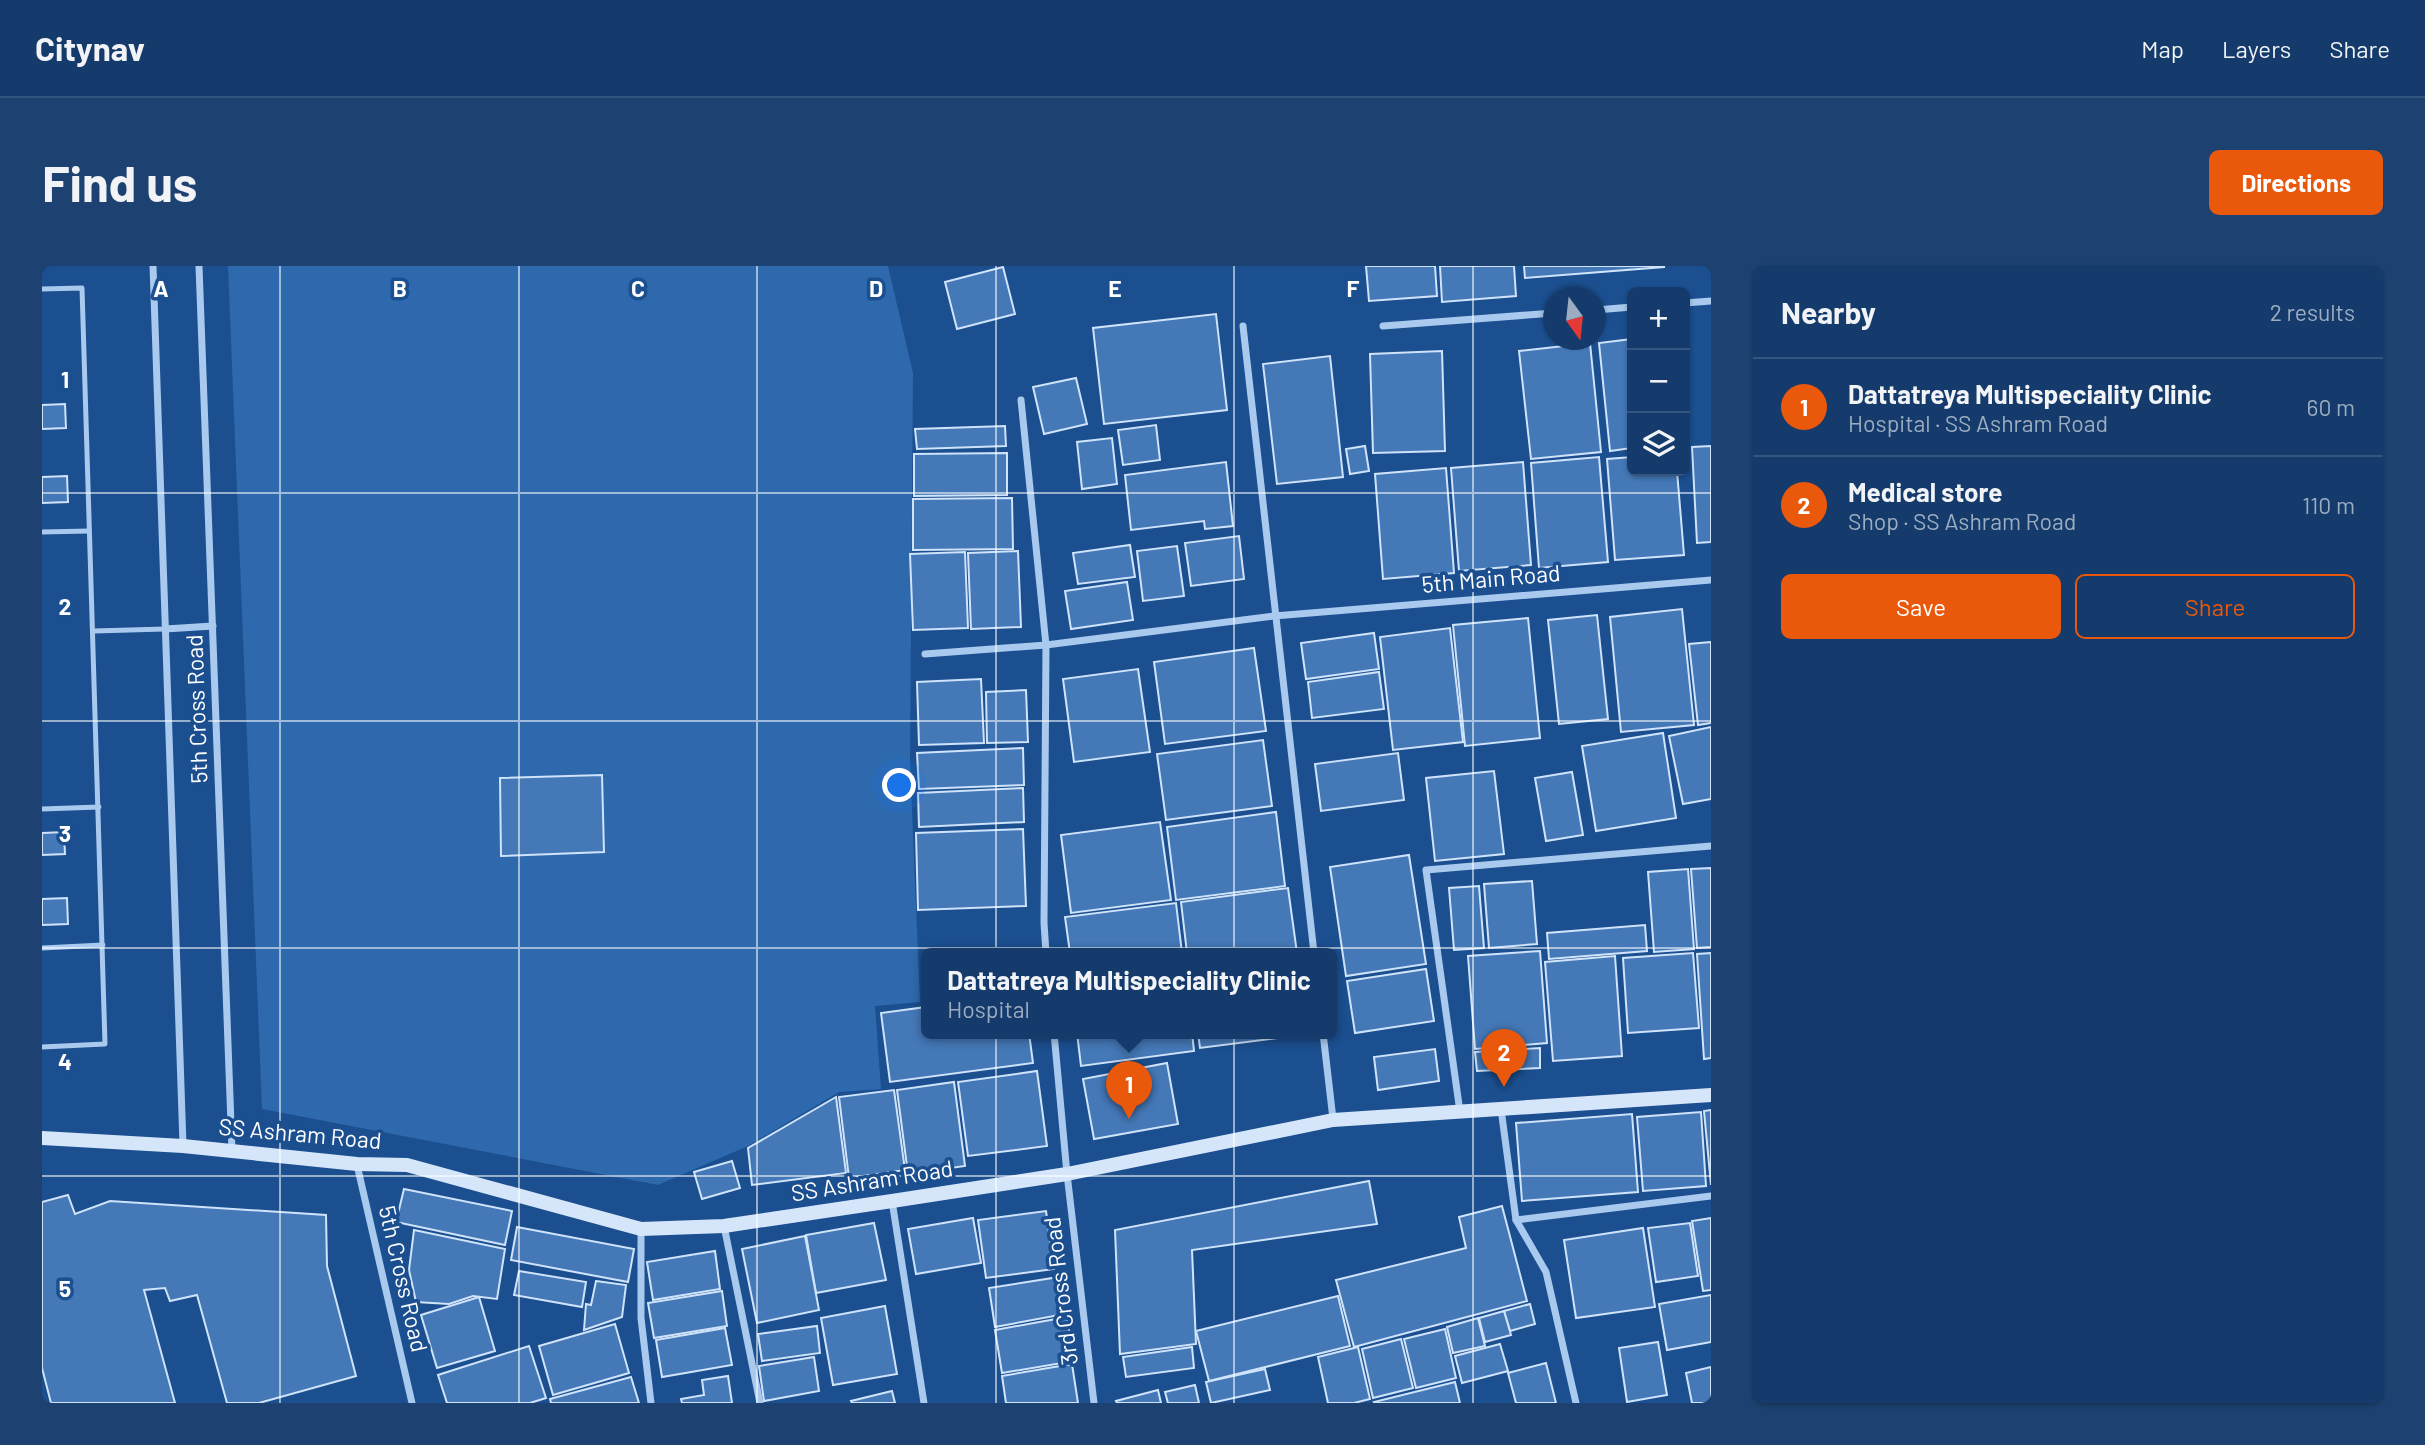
<!DOCTYPE html>
<meta charset="utf-8">
<style>
body{margin:0;font-family:Barlow,sans-serif;background:#1d4271;color:#f1f3f6}
.controls{position:absolute;right:21px;top:21px;display:grid;overflow:hidden;border-radius:10px;box-shadow:0 2px 5px #0004}
.controls button{width:63px;height:63px;display:grid;place-items:center;padding:0;border:0;border-bottom:2px solid #33557e;background:#143b6b;color:#f1f3f6;font:35px sans-serif}
.compass{position:absolute;left:1501px;top:21px;width:63px;height:63px;border-radius:50%;background:#143b6b;box-shadow:0 2px 5px #0004;rotate:165deg}
.you{position:absolute;left:858px;top:520px;width:24px;height:24px;margin:-18px;border:5px solid #fff;border-radius:50%;background:#1a73e8;box-shadow:0 0 0 10px #1a73e833}
.badge{display:grid;place-items:center;width:46px;height:46px;border-radius:50%;background:#ea580c;color:#fff;font-size:23px;font-weight:700}
.pin{position:absolute;translate:-50% -58px;filter:drop-shadow(0 2px 4px #0008)}
.pin::after{content:'';position:absolute;top:37px;width:24px;height:21px;background:inherit;clip-path:polygon(0 0,100% 0,50% 100%)}
.popup{position:absolute;left:879px;top:682px;width:416px;height:91px;box-sizing:border-box;display:grid;place-content:center;border-radius:10px;background:#143b6b;filter:drop-shadow(0 2px 5px #0005);font-size:23px;white-space:nowrap;color:#9dadc1}
.popup b{font-size:26px;color:#f1f3f6}
.popup::after{content:'';position:absolute;left:50%;top:100%;margin-left:-14px;border:14px solid transparent;border-top-color:#143b6b}
.list{margin:0;padding:0;list-style:none}
h2{display:flex;justify-content:space-between;align-items:center;height:91px;margin:0;padding:0 28px;font-size:30px}
h2 small{font-size:23px;font-weight:400;color:#9dadc1}
.list li{display:grid;grid-template-columns:46px 1fr auto;gap:21px;align-items:center;box-sizing:border-box;height:98px;padding:0 28px;border-top:2px solid #33557e}
.list b{display:block;font-size:26px;white-space:nowrap}
.list p{margin:0;font-size:23px;white-space:nowrap;color:#9dadc1}
.list em{font-size:23px;font-style:normal;color:#9dadc1}
.actions{display:flex;gap:14px;padding:21px 28px}
.actions a{flex:1;padding:16px 0;border:2px solid #ea580c;border-radius:10px;text-align:center;font-size:24px;color:#ea580c}
.actions .main{background:#ea580c;color:#fff}
.icon{flex:none;width:38px;height:38px;fill:none;stroke:currentColor;stroke-width:2;stroke-linecap:round;stroke-linejoin:round}
.map{position:relative;flex:none;width:1669px;height:1137px;overflow:hidden;border-radius:10px}
header{display:flex;align-items:center;gap:42px;box-sizing:border-box;height:98px;padding:0 35px;background:#143b6b;border-bottom:2px solid #33557e}
header strong{font-size:33px}
nav{display:flex;gap:38px;margin-inline-start:auto;font-size:24px}
.intro{display:flex;align-items:center;justify-content:space-between;box-sizing:border-box;height:168px;padding:0 42px}
h1{margin:0;font-size:49px}
.button{padding:18px 32px;border-radius:10px;background:#ea580c;color:#fff;font-size:24px;font-weight:700}
main{display:flex;gap:42px;padding:0 42px}
aside{flex:1;background:#143b6b;border-radius:10px;box-shadow:0 2px 5px #0004}
.map>svg:first-child{display:block}
</style>
<header>
<strong>Citynav</strong>
<nav><a>Map</a><a>Layers</a><a>Share</a></nav>
</header>
<div class="intro"><h1>Find us</h1><a class="button">Directions</a></div>
<main>
<div class="map">
<svg width="1669" height="1137" viewBox="0 0 1669 1137">
<rect width="100%" height="100%" fill="#1b4f8f"/>
<!-- green -->
<path fill="#2e69ad" d="M 186,0 L 846,0 L 871,107 L 868,497 L 878,736 L 833,740 L 839,823 L 797,826 L 706,880 L 616,919 L 220,843 Z"/>
<!-- building -->
<g fill="#4478b7" stroke="#cfe3fa" stroke-width="2">
<path d="M 1324,0 L 1393,0 L 1395,30 L 1327,35 Z"/>
<path d="M 1398,0 L 1472,0 L 1474,30 L 1400,36 Z"/>
<path d="M 1482,0 L 1622,0 L 1622,1 L 1483,12 Z"/>
<path d="M 961,1 L 973,48 L 915,63 L 903,16 Z"/>
<path d="M 1174,48 L 1185,144 L 1062,158 L 1051,62 Z"/>
<path d="M 1590,73 L 1590,182 L 1568,185 L 1557,77 Z"/>
<path d="M 1548,77 L 1559,186 L 1489,193 L 1477,85 Z"/>
<path d="M 1400,85 L 1403,185 L 1331,187 L 1328,88 Z"/>
<path d="M 1288,90 L 1301,211 L 1235,218 L 1221,98 Z"/>
<path d="M 1034,112 L 1045,158 L 1002,168 L 991,121 Z"/>
<path d="M 23,138 L 24,162 L 0,163 L 0,139 Z"/>
<path d="M 1114,159 L 1118,194 L 1081,199 L 1076,164 Z"/>
<path d="M 963,160 L 964,180 L 875,183 L 873,163 Z"/>
<path d="M 1070,172 L 1075,218 L 1040,223 L 1035,176 Z"/>
<path d="M 1323,180 L 1327,205 L 1308,208 L 1304,183 Z"/>
<path d="M 1669,180 L 1669,276 L 1655,277 L 1650,181 Z"/>
<path d="M 965,187 L 965,229 L 872,230 L 872,188 Z"/>
<path d="M 1557,191 L 1566,296 L 1497,302 L 1489,197 Z"/>
<path d="M 1590,191 L 1590,205 L 1635,205 L 1642,289 L 1573,294 L 1565,193 Z"/>
<path d="M 1184,196 L 1191,260 L 1163,263 L 1162,255 L 1089,264 L 1083,209 Z"/>
<path d="M 1481,196 L 1489,299 L 1417,305 L 1409,202 Z"/>
<path d="M 1404,202 L 1412,307 L 1341,313 L 1333,208 Z"/>
<path d="M 25,210 L 26,236 L 0,237 L 0,211 Z"/>
<path d="M 970,232 L 971,283 L 871,284 L 871,233 Z"/>
<path d="M 1197,270 L 1202,313 L 1149,320 L 1143,277 Z"/>
<path d="M 1088,279 L 1093,311 L 1036,318 L 1031,287 Z"/>
<path d="M 1135,280 L 1142,330 L 1101,335 L 1095,285 Z"/>
<path d="M 976,285 L 979,361 L 929,363 L 926,287 Z"/>
<path d="M 923,286 L 926,362 L 871,364 L 868,288 Z"/>
<path d="M 1085,316 L 1091,354 L 1029,363 L 1023,325 Z"/>
<path d="M 1640,343 L 1652,459 L 1579,466 L 1568,351 Z"/>
<path d="M 1555,349 L 1566,453 L 1517,458 L 1506,354 Z"/>
<path d="M 1486,352 L 1498,472 L 1423,480 L 1411,359 Z"/>
<path d="M 1408,362 L 1421,476 L 1351,484 L 1338,371 Z"/>
<path d="M 1332,367 L 1337,403 L 1264,413 L 1259,377 Z"/>
<path d="M 1669,376 L 1669,457 L 1656,459 L 1647,378 Z"/>
<path d="M 1212,382 L 1224,465 L 1123,478 L 1112,396 Z"/>
<path d="M 1096,403 L 1108,486 L 1032,496 L 1021,413 Z"/>
<path d="M 1337,406 L 1342,443 L 1270,452 L 1266,416 Z"/>
<path d="M 939,413 L 942,477 L 877,479 L 875,416 Z"/>
<path d="M 984,424 L 986,476 L 945,477 L 944,426 Z"/>
<path d="M 1669,461 L 1669,533 L 1641,538 L 1627,470 Z"/>
<path d="M 1621,467 L 1634,552 L 1554,565 L 1540,480 Z"/>
<path d="M 1221,474 L 1230,540 L 1124,554 L 1115,488 Z"/>
<path d="M 981,482 L 982,519 L 877,523 L 875,487 Z"/>
<path d="M 1356,487 L 1362,534 L 1279,545 L 1273,498 Z"/>
<path d="M 1452,505 L 1462,588 L 1393,595 L 1384,512 Z"/>
<path d="M 1530,506 L 1541,569 L 1504,575 L 1493,512 Z"/>
<path d="M 560,509 L 562,586 L 459,590 L 458,512 Z"/>
<path d="M 981,522 L 982,556 L 877,561 L 876,527 Z"/>
<path d="M 1234,546 L 1243,620 L 1134,634 L 1125,561 Z"/>
<path d="M 1118,556 L 1129,634 L 1029,647 L 1019,569 Z"/>
<path d="M 981,563 L 984,640 L 876,644 L 874,567 Z"/>
<path d="M 22,566 L 23,588 L 0,589 L 0,567 Z"/>
<path d="M 1367,589 L 1384,698 L 1304,710 L 1288,601 Z"/>
<path d="M 1669,602 L 1669,681 L 1655,682 L 1649,603 Z"/>
<path d="M 1646,603 L 1652,683 L 1612,686 L 1606,606 Z"/>
<path d="M 1490,615 L 1495,678 L 1447,682 L 1442,618 Z"/>
<path d="M 1437,620 L 1442,682 L 1412,684 L 1407,622 Z"/>
<path d="M 1246,622 L 1255,687 L 1145,687 L 1139,636 Z"/>
<path d="M 25,632 L 26,658 L 0,659 L 0,633 Z"/>
<path d="M 1134,637 L 1140,687 L 1028,687 L 1023,651 Z"/>
<path d="M 1603,659 L 1605,685 L 1507,693 L 1505,667 Z"/>
<path d="M 1498,685 L 1505,777 L 1433,783 L 1426,690 Z"/>
<path d="M 1651,687 L 1657,762 L 1586,767 L 1581,692 Z"/>
<path d="M 1669,687 L 1669,792 L 1662,793 L 1655,688 Z"/>
<path d="M 1573,690 L 1580,790 L 1511,795 L 1503,696 Z"/>
<path d="M 1384,703 L 1392,755 L 1313,767 L 1305,715 Z"/>
<path d="M 884,741 L 884,767 L 987,767 L 991,797 L 848,816 L 839,747 Z"/>
<path d="M 1035,767 L 1150,767 L 1152,785 L 1039,800 Z"/>
<path d="M 1156,767 L 1259,767 L 1259,769 L 1158,782 Z"/>
<path d="M 1498,782 L 1498,802 L 1435,805 L 1433,786 Z"/>
<path d="M 1393,783 L 1397,815 L 1336,824 L 1332,791 Z"/>
<path d="M 1125,797 L 1136,858 L 1052,873 L 1041,813 Z"/>
<path d="M 995,805 L 1005,880 L 926,890 L 916,816 Z"/>
<path d="M 912,816 L 923,900 L 866,908 L 855,824 Z"/>
<path d="M 852,824 L 863,904 L 807,912 L 797,831 Z"/>
<path d="M 794,831 L 804,907 L 710,919 L 706,882 Z"/>
<path d="M 1669,844 L 1669,919 L 1662,845 Z"/>
<path d="M 1659,846 L 1664,920 L 1601,925 L 1595,851 Z"/>
<path d="M 1590,848 L 1596,926 L 1480,935 L 1474,857 Z"/>
<path d="M 690,895 L 698,922 L 660,933 L 652,906 Z"/>
<path d="M 1327,915 L 1335,958 L 1150,984 L 1154,1078 L 1078,1088 L 1073,964 Z"/>
<path d="M 362,923 L 470,945 L 463,979 L 354,956 Z"/>
<path d="M 26,929 L 33,948 L 68,935 L 284,949 L 285,1000 L 314,1110 L 217,1137 L 185,1137 L 155,1029 L 128,1035 L 123,1022 L 102,1024 L 133,1137 L 9,1137 L 0,1102 L 0,936 Z"/>
<path d="M 1460,940 L 1485,1035 L 1312,1081 L 1294,1014 L 1424,982 L 1417,951 Z"/>
<path d="M 1004,945 L 1012,1003 L 944,1012 L 936,954 Z"/>
<path d="M 931,952 L 939,997 L 874,1008 L 866,963 Z"/>
<path d="M 1669,952 L 1669,1024 L 1661,1025 L 1650,955 Z"/>
<path d="M 832,957 L 844,1014 L 774,1027 L 764,969 Z"/>
<path d="M 1648,957 L 1656,1010 L 1614,1016 L 1606,962 Z"/>
<path d="M 475,961 L 592,983 L 586,1016 L 469,994 Z"/>
<path d="M 1601,962 L 1613,1041 L 1534,1052 L 1522,974 Z"/>
<path d="M 372,964 L 463,983 L 455,1033 L 431,1030 L 407,1038 L 374,1036 L 367,1004 Z"/>
<path d="M 763,970 L 777,1044 L 715,1057 L 700,983 Z"/>
<path d="M 673,985 L 678,1023 L 611,1034 L 605,996 Z"/>
<path d="M 477,1005 L 544,1016 L 540,1041 L 472,1029 Z"/>
<path d="M 1017,1011 L 1023,1048 L 953,1061 L 947,1022 Z"/>
<path d="M 554,1015 L 584,1019 L 580,1051 L 542,1064 L 544,1038 L 549,1039 Z"/>
<path d="M 680,1025 L 685,1060 L 612,1072 L 606,1037 Z"/>
<path d="M 1669,1029 L 1669,1076 L 1625,1084 L 1617,1038 Z"/>
<path d="M 1296,1030 L 1308,1080 L 1167,1115 L 1154,1065 Z"/>
<path d="M 437,1031 L 453,1085 L 395,1102 L 379,1049 Z"/>
<path d="M 1488,1038 L 1493,1058 L 1468,1065 L 1462,1045 Z"/>
<path d="M 843,1040 L 855,1108 L 791,1119 L 779,1052 Z"/>
<path d="M 1462,1045 L 1469,1069 L 1443,1076 L 1437,1052 Z"/>
<path d="M 1025,1051 L 1032,1095 L 960,1107 L 953,1064 Z"/>
<path d="M 1436,1052 L 1443,1080 L 1411,1087 L 1405,1061 Z"/>
<path d="M 573,1058 L 587,1107 L 511,1129 L 497,1080 Z"/>
<path d="M 775,1060 L 778,1087 L 720,1095 L 716,1068 Z"/>
<path d="M 683,1062 L 690,1099 L 620,1111 L 614,1074 Z"/>
<path d="M 1403,1063 L 1414,1112 L 1374,1122 L 1362,1073 Z"/>
<path d="M 1359,1073 L 1371,1122 L 1331,1132 L 1320,1083 Z"/>
<path d="M 1616,1076 L 1625,1129 L 1585,1136 L 1577,1082 Z"/>
<path d="M 1458,1078 L 1466,1105 L 1420,1117 L 1413,1090 Z"/>
<path d="M 487,1080 L 504,1132 L 488,1137 L 405,1137 L 396,1109 Z"/>
<path d="M 1150,1081 L 1152,1102 L 1084,1111 L 1081,1091 Z"/>
<path d="M 1316,1081 L 1328,1133 L 1312,1137 L 1286,1137 L 1276,1091 Z"/>
<path d="M 772,1091 L 777,1125 L 722,1135 L 717,1100 Z"/>
<path d="M 1504,1097 L 1514,1137 L 1474,1137 L 1466,1107 Z"/>
<path d="M 1030,1098 L 1036,1137 L 964,1137 L 960,1110 Z"/>
<path d="M 1669,1101 L 1669,1137 L 1650,1137 L 1644,1107 Z"/>
<path d="M 1223,1103 L 1228,1124 L 1169,1137 L 1164,1116 Z"/>
<path d="M 686,1110 L 690,1137 L 640,1137 L 639,1133 L 662,1129 L 660,1114 Z"/>
<path d="M 589,1111 L 597,1137 L 509,1137 L 508,1133 Z"/>
<path d="M 1413,1116 L 1418,1137 L 1333,1137 L 1332,1136 Z"/>
<path d="M 1153,1119 L 1157,1137 L 1126,1137 L 1123,1126 Z"/>
<path d="M 1116,1124 L 1119,1137 L 1075,1137 L 1074,1135 Z"/>
<path d="M 850,1125 L 853,1137 L 810,1137 L 809,1135 Z"/>
</g>
<g fill="none" stroke-linecap="round" stroke-linejoin="round">
<!-- lane -->
<g stroke="#a9c9ee" stroke-width="5">
<path d="M 0,23 L 40,22 L 63,778 L 0,781"/>
<path d="M 0,266 L 47,265"/>
<path d="M 52,365 L 123,363"/>
<path d="M 0,543 L 57,541"/>
<path d="M 0,682 L 61,679"/>
</g>
<!-- street -->
<g stroke="#a9c9ee" stroke-width="7">
<path d="M 111,0 L 141,879"/>
<path d="M 157,0 L 190,885"/>
<path d="M 1643,37 L 1669,35"/>
<path d="M 1554,44 L 1590,41"/>
<path d="M 1201,60 L 1272,687"/>
<path d="M 1341,60 L 1512,47"/>
<path d="M 979,134 L 1004,379 L 1002,657 L 1004,687"/>
<path d="M 123,363 L 171,360"/>
<path d="M 883,388 L 1004,379 L 1232,350 L 1669,314"/>
<path d="M 1012,767 L 1025,908 L 1052,1137"/>
<path d="M 1281,767 L 1291,853"/>
<path d="M 1459,843 L 1474,954 L 1504,1006 L 1534,1137"/>
<path d="M 1418,846 L 1384,604 L 1669,580"/>
<path d="M 315,899 L 370,1137"/>
<path d="M 850,935 L 882,1137"/>
<path d="M 1474,954 L 1669,930"/>
<path d="M 682,960 L 718,1137"/>
<path d="M 599,963 L 599,1052 L 609,1137"/>
</g>
<!-- secondary -->
<path stroke="#d6e6fa" stroke-width="14" d="M 0,872 L 141,880 L 315,898 L 365,899 L 599,963 L 682,960 L 850,935 L 1025,908 L 1291,854 L 1669,829"/>
</g>
<!-- grid -->
<path fill="none" stroke="#fff" stroke-width="2" stroke-opacity="0.55" d="M 238,0 L 238,1137M 477,0 L 477,1137M 715,0 L 715,1137M 954,0 L 954,1137M 1192,0 L 1192,1137M 1431,0 L 1431,1137M 0,227 L 1669,227M 0,455 L 1669,455M 0,682 L 1669,682M 0,910 L 1669,910"/>
<g text-anchor="middle" stroke-width="7" stroke-linejoin="round" paint-order="stroke">
<!-- street labels -->
<g font-size="23" fill="#fff" stroke="#1b4f8f">
<text transform="translate(1449 313) rotate(-5)" y="8">5th Main Road</text>
<text transform="translate(155 443) rotate(-92)" y="8">5th Cross Road</text>
<text transform="translate(258 868) rotate(5)" y="8">SS Ashram Road</text>
<text transform="translate(830 915) rotate(-9)" y="8">SS Ashram Road</text>
<text transform="translate(361 1013) rotate(77)" y="8">5th Cross Road</text>
<text transform="translate(1019 1025) rotate(-97)" y="8">3rd Cross Road</text>
</g>
</g>
<g font-size="23" text-anchor="middle" font-weight="bold" fill="#fff" stroke="#1b4f8f" stroke-width="7" stroke-linejoin="round" paint-order="stroke">
<text x="119" y="31">A</text>
<text x="358" y="31">B</text>
<text x="596" y="31">C</text>
<text x="834" y="31">D</text>
<text x="1073" y="31">E</text>
<text x="1311" y="31">F</text>
<text x="23" y="122">1</text>
<text x="23" y="349">2</text>
<text x="23" y="576">3</text>
<text x="23" y="804">4</text>
<text x="23" y="1031">5</text>
</g>
</svg>
<div class="controls">
<button>+</button>
<button>−</button>
<button><svg class="icon" aria-label="layers" viewBox="0 0 24 24"><path d="M12 4l9 5-9 5-9-5zM3 14l9 5 9-5"/></svg></button>
</div>
<svg class="compass" viewBox="-18 -18 36 36"><path d="M0-13l5 13h-10z" fill="#e53935"/><path d="M0 13l5-13h-10z" fill="#9dadc1"/></svg>
<div class="you"></div>
<div class="pin badge" style="left:1087px;top:853px">1</div>
<div class="popup"><b>Dattatreya Multispeciality Clinic</b>Hospital</div>
<div class="pin badge" style="left:1462px;top:821px">2</div>
</div>
<aside>
<h2>Nearby<small>2 results</small></h2>
<ul class="list">
<li><span class="badge">1</span><div><b>Dattatreya Multispeciality Clinic</b><p>Hospital · SS Ashram Road</p></div><em>60 m</em></li>
<li><span class="badge">2</span><div><b>Medical store</b><p>Shop · SS Ashram Road</p></div><em>110 m</em></li>
</ul>
<div class="actions"><a class="main">Save</a><a>Share</a></div>
</aside>
</main>
